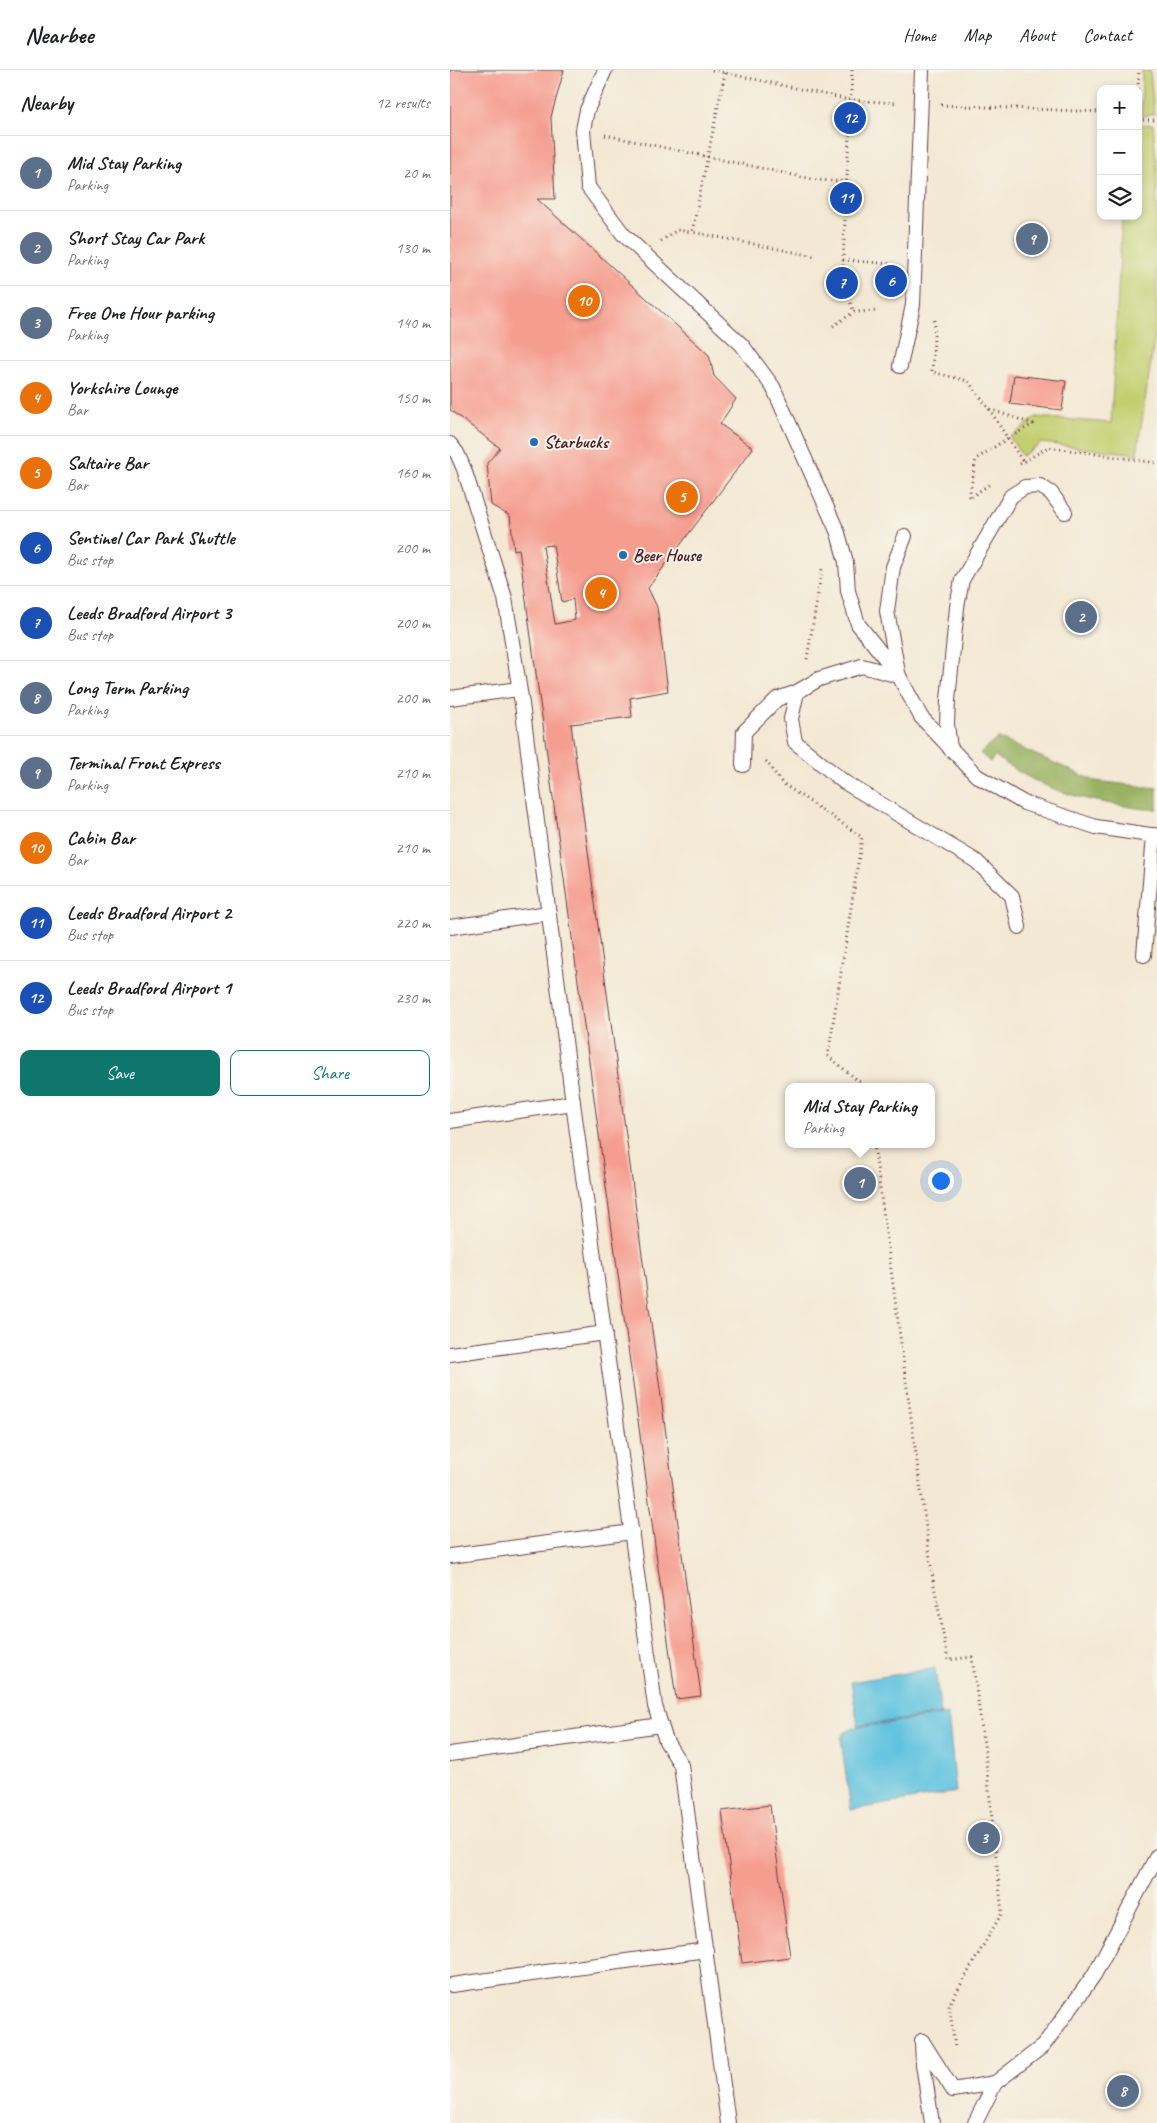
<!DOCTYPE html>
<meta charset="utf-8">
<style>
body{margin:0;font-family:Caveat,sans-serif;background:#f2f2f2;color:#202124}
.controls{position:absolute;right:15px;top:15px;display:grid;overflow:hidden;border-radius:10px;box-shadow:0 2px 8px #0003}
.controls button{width:45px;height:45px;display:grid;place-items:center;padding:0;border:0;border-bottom:1px solid #e0e0e0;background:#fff;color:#202124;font:25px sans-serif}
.you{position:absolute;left:490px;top:1110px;width:18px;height:18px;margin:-12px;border:4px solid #fff;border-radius:50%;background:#1a73e8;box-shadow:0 0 0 8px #1a73e833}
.badge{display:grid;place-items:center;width:32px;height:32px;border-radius:50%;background:#0f766e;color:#fff;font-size:16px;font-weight:700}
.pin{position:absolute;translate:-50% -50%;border:2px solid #fff;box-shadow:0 1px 5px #0006}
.popup{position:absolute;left:335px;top:1013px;width:150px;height:65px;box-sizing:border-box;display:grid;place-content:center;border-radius:10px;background:#fff;filter:drop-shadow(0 1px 4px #0005);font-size:16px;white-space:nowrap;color:#757577}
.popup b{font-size:19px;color:#202124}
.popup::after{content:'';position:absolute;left:50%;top:100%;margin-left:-10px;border:10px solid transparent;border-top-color:#fff}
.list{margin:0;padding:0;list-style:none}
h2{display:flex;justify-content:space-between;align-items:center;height:65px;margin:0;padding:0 20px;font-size:21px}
h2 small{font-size:16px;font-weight:400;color:#757577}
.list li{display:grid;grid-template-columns:32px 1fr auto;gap:15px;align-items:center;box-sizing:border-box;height:75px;padding:0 20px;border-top:1px solid #e0e0e0}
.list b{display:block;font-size:19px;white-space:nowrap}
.list p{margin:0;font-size:16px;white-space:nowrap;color:#757577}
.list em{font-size:16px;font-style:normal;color:#757577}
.actions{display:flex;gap:10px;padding:15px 20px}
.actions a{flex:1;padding:11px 0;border:1px solid #0f766e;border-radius:10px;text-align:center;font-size:18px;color:#0f766e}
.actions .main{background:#0f766e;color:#fff}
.icon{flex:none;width:28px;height:28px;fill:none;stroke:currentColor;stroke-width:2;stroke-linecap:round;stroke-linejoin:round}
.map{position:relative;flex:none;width:707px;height:2053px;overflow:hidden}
header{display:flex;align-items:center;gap:30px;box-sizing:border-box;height:70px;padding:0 25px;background:#fff;border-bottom:1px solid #e0e0e0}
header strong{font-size:24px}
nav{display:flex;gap:28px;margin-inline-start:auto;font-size:18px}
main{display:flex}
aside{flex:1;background:#fff}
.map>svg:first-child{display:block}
</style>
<header>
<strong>Nearbee</strong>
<nav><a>Home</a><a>Map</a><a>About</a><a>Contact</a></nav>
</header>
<main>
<aside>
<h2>Nearby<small>12 results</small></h2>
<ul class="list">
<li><span class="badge" style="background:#5c6f8a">1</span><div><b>Mid Stay Parking</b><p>Parking</p></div><em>20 m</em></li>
<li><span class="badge" style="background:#5c6f8a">2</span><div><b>Short Stay Car Park</b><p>Parking</p></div><em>130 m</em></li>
<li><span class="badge" style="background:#5c6f8a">3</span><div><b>Free One Hour parking</b><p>Parking</p></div><em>140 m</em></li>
<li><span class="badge" style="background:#e8710a">4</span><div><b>Yorkshire Lounge</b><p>Bar</p></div><em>150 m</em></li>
<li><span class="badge" style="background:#e8710a">5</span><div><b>Saltaire Bar</b><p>Bar</p></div><em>160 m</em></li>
<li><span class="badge" style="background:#1a4fb4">6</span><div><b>Sentinel Car Park Shuttle</b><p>Bus stop</p></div><em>200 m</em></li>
<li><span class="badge" style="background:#1a4fb4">7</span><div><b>Leeds Bradford Airport 3</b><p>Bus stop</p></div><em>200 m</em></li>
<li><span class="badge" style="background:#5c6f8a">8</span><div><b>Long Term Parking</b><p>Parking</p></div><em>200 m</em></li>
<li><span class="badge" style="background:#5c6f8a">9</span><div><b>Terminal Front Express</b><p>Parking</p></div><em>210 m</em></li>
<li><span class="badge" style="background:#e8710a">10</span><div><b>Cabin Bar</b><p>Bar</p></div><em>210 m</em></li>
<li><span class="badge" style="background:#1a4fb4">11</span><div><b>Leeds Bradford Airport 2</b><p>Bus stop</p></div><em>220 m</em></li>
<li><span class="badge" style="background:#1a4fb4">12</span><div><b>Leeds Bradford Airport 1</b><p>Bus stop</p></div><em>230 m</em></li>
</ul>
<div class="actions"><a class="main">Save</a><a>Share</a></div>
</aside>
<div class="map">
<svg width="707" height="2053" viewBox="0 0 707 2053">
<rect width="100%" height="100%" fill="#f7f3e8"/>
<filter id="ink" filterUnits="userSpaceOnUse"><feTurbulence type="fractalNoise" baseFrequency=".02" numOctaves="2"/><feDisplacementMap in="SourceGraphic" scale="10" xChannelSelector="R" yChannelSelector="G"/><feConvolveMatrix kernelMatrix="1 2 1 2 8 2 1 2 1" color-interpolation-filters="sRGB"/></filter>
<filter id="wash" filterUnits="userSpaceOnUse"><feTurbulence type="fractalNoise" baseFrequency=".0096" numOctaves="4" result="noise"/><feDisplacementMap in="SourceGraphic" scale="20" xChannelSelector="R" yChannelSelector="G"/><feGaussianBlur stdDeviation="1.12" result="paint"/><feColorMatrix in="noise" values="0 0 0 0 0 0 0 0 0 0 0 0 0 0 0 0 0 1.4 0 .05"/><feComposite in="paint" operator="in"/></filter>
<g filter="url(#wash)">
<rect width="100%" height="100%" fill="#f3e8d3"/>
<!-- green -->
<g fill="#c2cf70" stroke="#86774e">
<path d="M 692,0 L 700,0 L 704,44 L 691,46 Z"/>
<path d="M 703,54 L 707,101 L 707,251 L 687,384 L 591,373 L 572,386 L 560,368 L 586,347 L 661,353 L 672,146 L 688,146 L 688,55 Z"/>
</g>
<!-- forest -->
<path fill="#99b262" stroke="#726846" d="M 548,668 L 645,711 L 707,718 L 707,739 C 694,740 681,737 669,735 C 621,728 584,715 545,686 L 540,692 L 530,683 Z"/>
<!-- water -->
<g fill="#61c3df" stroke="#567185">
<path d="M 485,1598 L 491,1644 L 408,1656 L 401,1612 Z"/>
<path d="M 498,1644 L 506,1722 L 401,1740 L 391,1669 L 393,1664 L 403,1658 Z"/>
</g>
<g id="blocks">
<!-- building -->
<g fill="#f59d8f" fill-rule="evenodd">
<path d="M 0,0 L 114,0 L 101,47 L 105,129 L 87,129 L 259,285 L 264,306 L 286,329 L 270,354 L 303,378 L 198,518 L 207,537 L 218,621 L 180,628 L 182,647 L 121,654 L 251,1626 L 226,1629 L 69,479 L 64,480 L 60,446 L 41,435 L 37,393 L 50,378 L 0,340 ZM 103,475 L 112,532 L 123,529 L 125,550 L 105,554 L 93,476 Z"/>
<path d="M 564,305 L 616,311 L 612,340 L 560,334 Z"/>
<path d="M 320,1735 L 340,1887 L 292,1893 L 272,1741 Z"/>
</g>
</g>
</g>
<g filter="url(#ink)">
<use href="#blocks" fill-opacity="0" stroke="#633d44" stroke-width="1"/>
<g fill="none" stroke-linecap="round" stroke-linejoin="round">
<!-- lane casing -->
<g stroke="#633d44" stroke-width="16">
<g id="lane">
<path d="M 155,0 L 137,40 L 133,60 L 138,117 L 173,164 L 292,275 L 323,317 L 388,463 L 396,492 L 398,521 L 408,554 L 449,606 L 471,647 L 527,706 L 574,733 L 646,757 L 707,766"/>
<path d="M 450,296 L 463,235 L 472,0"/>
<path d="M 0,374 L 7,383 L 14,399 L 55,528 L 72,634 L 123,1033 L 205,1636 L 216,1671 L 231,1695 L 278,2053"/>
<path d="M 448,603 L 437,541 L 443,497 L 455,466"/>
<path d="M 347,622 L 341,649 L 345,672 L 394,712 L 526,791 L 562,826 L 569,857"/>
<path d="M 0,628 L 69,619"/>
<path d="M 500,679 L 497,654 L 498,630 L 507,537 L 512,510 L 561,426 L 575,417 L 590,416 L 601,423 L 615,442"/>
<path d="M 293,695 L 294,662 L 327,629 L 347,622 L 369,609 L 412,596 L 449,606"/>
<path d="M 0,857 L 99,843"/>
<path d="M 694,885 L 704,765"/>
<path d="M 0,1051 L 123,1033"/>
<path d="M 0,1284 L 155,1263"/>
<path d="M 0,1486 L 182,1462"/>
<path d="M 0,1684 L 211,1655"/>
<path d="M 2,1915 L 256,1880"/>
<path d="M 472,1971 L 503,2020 L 545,2013"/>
<path d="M 472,1971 L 473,1994 L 482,2053"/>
<path d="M 525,2053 L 545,2013 L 593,1976 L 644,1905 L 707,1786"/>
</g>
</g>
<!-- path -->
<g stroke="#633d44" stroke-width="3" stroke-dasharray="1 4" stroke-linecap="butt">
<path d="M 262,0 L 400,30 L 448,33"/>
<path d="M 402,0 L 392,213 L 404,242"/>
<path d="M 275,3 L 242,162 L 364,186"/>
<path d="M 688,19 L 689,0"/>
<path d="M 491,35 L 651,42"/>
<path d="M 688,50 L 707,50"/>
<path d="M 155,65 L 367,110 L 397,112"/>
<path d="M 211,171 L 227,160 L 242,162"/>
<path d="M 393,190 L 442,194"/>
<path d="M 485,250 L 482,302 L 518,311 L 539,339 L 583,354 L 558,368 L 526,389 L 519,428 L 540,414"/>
<path d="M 383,256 L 404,242 L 428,241"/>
<path d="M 539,339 L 573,392"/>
<path d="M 570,394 L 598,377 L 707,393"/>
<path d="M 357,589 L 372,499"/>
<path d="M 316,691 L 332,713 L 412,767 L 378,986 L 416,1017"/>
<path d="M 424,1074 L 483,1510 L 498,1590 L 522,1587 L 535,1682 L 552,1843 L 499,1935 L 505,1978"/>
</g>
<!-- lane -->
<use href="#lane" stroke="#fff" stroke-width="14"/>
</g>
</g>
<!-- markers -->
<g fill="#1f6fb2" stroke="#f7f3e8" stroke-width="2">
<circle cx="84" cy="372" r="5"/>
<circle cx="173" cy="485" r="5"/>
</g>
<g text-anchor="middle" stroke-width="4" stroke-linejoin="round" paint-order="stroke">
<!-- poi labels -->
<g font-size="18" font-weight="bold" fill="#4a1f2b" stroke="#f7f3e8" text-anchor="start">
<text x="94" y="378">Starbucks</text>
<text x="183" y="491">Beer House</text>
</g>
</g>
</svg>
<div class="controls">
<button>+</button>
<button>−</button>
<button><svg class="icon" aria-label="layers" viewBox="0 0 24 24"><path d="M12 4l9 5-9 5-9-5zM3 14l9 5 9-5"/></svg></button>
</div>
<div class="you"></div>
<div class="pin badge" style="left:410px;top:1113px;background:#5c6f8a">1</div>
<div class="popup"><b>Mid Stay Parking</b>Parking</div>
<div class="pin badge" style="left:631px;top:547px;background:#5c6f8a">2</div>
<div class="pin badge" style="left:534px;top:1768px;background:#5c6f8a">3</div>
<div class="pin badge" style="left:151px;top:523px;background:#e8710a">4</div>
<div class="pin badge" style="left:232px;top:427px;background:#e8710a">5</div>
<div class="pin badge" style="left:441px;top:211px;background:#1a4fb4">6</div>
<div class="pin badge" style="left:392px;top:213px;background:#1a4fb4">7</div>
<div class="pin badge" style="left:673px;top:2021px;background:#5c6f8a">8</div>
<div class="pin badge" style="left:582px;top:169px;background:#5c6f8a">9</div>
<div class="pin badge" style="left:134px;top:231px;background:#e8710a">10</div>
<div class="pin badge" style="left:396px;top:128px;background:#1a4fb4">11</div>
<div class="pin badge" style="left:400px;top:48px;background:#1a4fb4">12</div>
</div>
</main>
